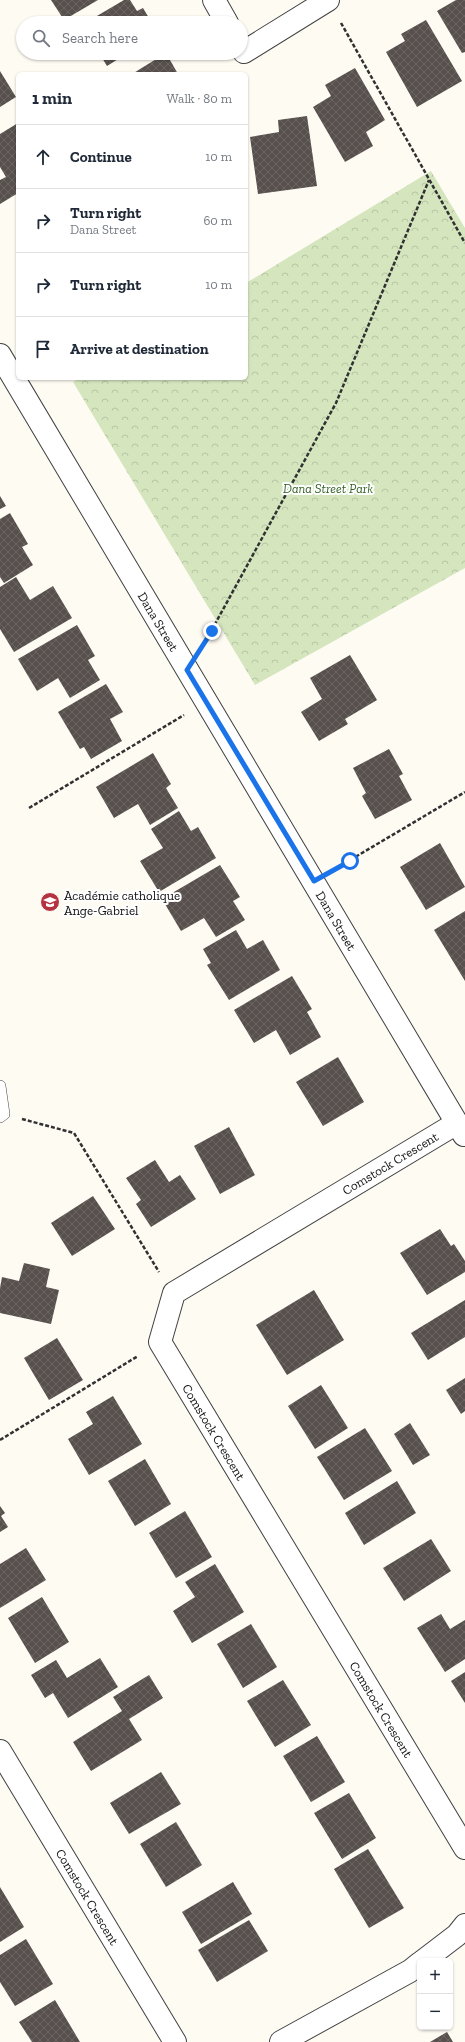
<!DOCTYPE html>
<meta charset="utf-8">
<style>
body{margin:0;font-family:"Zilla Slab",serif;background:#f6f6f7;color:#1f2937}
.controls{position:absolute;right:12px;bottom:12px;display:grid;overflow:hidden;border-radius:6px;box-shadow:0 1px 3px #0004}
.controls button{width:36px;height:36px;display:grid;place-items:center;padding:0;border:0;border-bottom:1px solid #e0e1e3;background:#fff;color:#1f2937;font:20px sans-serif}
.stop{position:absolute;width:12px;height:12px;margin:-9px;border:3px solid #1a73e8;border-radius:50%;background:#fff}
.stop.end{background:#1a73e8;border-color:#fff;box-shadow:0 1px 4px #0008}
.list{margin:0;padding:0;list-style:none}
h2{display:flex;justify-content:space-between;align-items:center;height:52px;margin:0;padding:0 16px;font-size:17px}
h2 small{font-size:13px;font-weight:400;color:#747a83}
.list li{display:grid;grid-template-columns:26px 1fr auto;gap:12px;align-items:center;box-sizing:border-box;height:64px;padding:0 16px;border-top:1px solid #e0e1e3}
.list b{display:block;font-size:15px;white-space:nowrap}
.list p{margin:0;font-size:13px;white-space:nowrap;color:#747a83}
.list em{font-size:13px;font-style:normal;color:#747a83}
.icon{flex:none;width:22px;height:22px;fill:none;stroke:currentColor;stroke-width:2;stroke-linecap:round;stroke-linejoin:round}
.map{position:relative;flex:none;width:465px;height:2042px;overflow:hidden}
.search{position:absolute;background:#fff;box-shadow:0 1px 3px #0004;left:16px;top:16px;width:232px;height:44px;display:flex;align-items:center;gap:10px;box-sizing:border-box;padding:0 14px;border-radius:22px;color:#747a83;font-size:15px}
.panel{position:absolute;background:#fff;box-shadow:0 1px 3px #0004;left:16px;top:72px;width:232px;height:308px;border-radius:6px}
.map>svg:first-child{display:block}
</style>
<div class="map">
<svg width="465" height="2042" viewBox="0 0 465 2042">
<defs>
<pattern id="park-crowns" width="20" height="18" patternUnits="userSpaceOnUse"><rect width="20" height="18" fill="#d5e6bf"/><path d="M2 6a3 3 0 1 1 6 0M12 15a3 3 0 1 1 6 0" fill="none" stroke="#b6c4a3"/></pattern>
<pattern id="building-cross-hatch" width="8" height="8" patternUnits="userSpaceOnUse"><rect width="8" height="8" fill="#57504d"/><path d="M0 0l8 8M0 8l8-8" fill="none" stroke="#6a6562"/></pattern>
</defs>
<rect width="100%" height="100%" fill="#fefbf3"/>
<!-- park -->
<path fill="url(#park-crowns)" d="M 431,171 L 465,228 L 465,568 L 255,685 L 73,382 L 80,378 L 246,378 L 246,283 Z"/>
<!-- building -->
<g fill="url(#building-cross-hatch)">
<path d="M 51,0 L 98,0 L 64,20 Z"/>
<path d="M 124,0 L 130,0 L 137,11 L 143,8 L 152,23 L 85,23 Z"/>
<path d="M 456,0 L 465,0 L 465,52 L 462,53 L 437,11 Z"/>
<path d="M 426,20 L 462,81 L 417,107 L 386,52 L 405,41 L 401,34 Z"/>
<path d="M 99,53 L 128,53 L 107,66 Z"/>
<path d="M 166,53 L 178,74 L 132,74 Z"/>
<path d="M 355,68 L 385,120 L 366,132 L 373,146 L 345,162 L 313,107 L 331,96 L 325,85 Z"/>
<path d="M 0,71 L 16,97 L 0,107 Z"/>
<path d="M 307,116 L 317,186 L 258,194 L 250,137 L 279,132 L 278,120 Z"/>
<path d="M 18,123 L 18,193 L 0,204 L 0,180 L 6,177 L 0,167 L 0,134 Z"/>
<path d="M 0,496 L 6,506 L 0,509 Z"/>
<path d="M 10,513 L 28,544 L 22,547 L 33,565 L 4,583 L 0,577 L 0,519 Z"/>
<path d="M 16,577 L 30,600 L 53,586 L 72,618 L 14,652 L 0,629 L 0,587 Z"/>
<path d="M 77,625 L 95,656 L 88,660 L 100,680 L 70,698 L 58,678 L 37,691 L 18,659 Z"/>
<path d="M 350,655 L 377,700 L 345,719 L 348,724 L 319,741 L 301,712 L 322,699 L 310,678 Z"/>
<path d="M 106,684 L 123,712 L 110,719 L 122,741 L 91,759 L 84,747 L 80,749 L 58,712 Z"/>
<path d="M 389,749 L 403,774 L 399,776 L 412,800 L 375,819 L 362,796 L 366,793 L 353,768 Z"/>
<path d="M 153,753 L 171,784 L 166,788 L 178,808 L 150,825 L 138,804 L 114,818 L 96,787 Z"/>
<path d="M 179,811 L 191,831 L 198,827 L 216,858 L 159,892 L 140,861 L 163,848 L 151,829 Z"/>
<path d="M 440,843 L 465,887 L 426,910 L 400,867 Z"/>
<path d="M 220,865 L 240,897 L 233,901 L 245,920 L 216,937 L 204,918 L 181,931 L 162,899 Z"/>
<path d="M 465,911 L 465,981 L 434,930 Z"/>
<path d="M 236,930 L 247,949 L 263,940 L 280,970 L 229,1000 L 207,965 L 211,963 L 203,949 Z"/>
<path d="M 292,976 L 312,1009 L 307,1012 L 321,1037 L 290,1055 L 276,1030 L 254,1043 L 234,1010 Z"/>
<path d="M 338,1057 L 364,1102 L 323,1126 L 296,1082 Z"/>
<path d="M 229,1127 L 255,1175 L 220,1194 L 194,1146 Z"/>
<path d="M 155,1160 L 169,1182 L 180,1175 L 196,1199 L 151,1227 L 136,1204 L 141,1200 L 126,1178 Z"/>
<path d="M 93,1196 L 115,1229 L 72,1256 L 51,1223 Z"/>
<path d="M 440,1229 L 451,1246 L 454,1244 L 465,1261 L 465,1272 L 427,1295 L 400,1253 Z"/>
<path d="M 24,1263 L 50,1269 L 46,1287 L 59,1290 L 51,1324 L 0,1313 L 0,1288 L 2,1277 L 19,1281 Z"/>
<path d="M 314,1290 L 344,1340 L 287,1375 L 256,1325 Z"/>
<path d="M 465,1300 L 465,1337 L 428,1360 L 411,1333 Z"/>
<path d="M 57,1338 L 83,1380 L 49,1400 L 24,1358 Z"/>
<path d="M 465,1378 L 465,1411 L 461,1414 L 446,1390 Z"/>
<path d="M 321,1385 L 348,1428 L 315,1449 L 288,1406 Z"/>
<path d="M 113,1396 L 142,1444 L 89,1475 L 68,1439 L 93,1424 L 86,1412 Z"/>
<path d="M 410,1423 L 430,1455 L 413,1465 L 394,1434 Z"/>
<path d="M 365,1428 L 392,1471 L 344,1500 L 317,1457 Z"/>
<path d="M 145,1459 L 171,1504 L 135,1526 L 108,1481 Z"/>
<path d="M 397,1481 L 416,1513 L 364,1545 L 345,1513 Z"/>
<path d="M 0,1506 L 5,1513 L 1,1516 L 8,1527 L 0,1532 Z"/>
<path d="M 185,1511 L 212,1557 L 176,1578 L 149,1533 Z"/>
<path d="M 431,1539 L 451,1571 L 404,1601 L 383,1568 Z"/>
<path d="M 26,1548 L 46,1580 L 0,1608 L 0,1564 Z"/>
<path d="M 215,1564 L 244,1612 L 192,1643 L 173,1611 L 195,1597 L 185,1582 Z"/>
<path d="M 42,1597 L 69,1642 L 35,1663 L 8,1618 Z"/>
<path d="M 441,1614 L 450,1629 L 465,1620 L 465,1659 L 445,1672 L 417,1628 Z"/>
<path d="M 251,1624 L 277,1667 L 243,1688 L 217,1644 Z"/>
<path d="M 100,1658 L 118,1687 L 68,1718 L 53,1693 L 45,1698 L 31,1675 L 56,1660 L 67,1678 Z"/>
<path d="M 465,1672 L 465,1703 L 451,1681 Z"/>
<path d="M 149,1675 L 163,1698 L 129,1719 L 142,1740 L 91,1771 L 73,1742 L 122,1711 L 113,1697 Z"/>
<path d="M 283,1680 L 311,1725 L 275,1747 L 247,1701 Z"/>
<path d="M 317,1736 L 345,1782 L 311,1802 L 283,1756 Z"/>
<path d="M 161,1772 L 181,1804 L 129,1834 L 110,1803 Z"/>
<path d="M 349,1793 L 376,1838 L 342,1859 L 314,1813 Z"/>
<path d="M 176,1822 L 202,1865 L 166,1887 L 140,1844 Z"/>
<path d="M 368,1849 L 404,1908 L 369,1928 L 334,1869 Z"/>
<path d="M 233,1882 L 252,1914 L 201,1944 L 182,1912 Z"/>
<path d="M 0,1887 L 24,1927 L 0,1942 Z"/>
<path d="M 249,1920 L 268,1951 L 217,1982 L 198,1950 Z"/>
<path d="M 26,1939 L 53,1984 L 15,2006 L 0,1982 L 0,1955 Z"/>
<path d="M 55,2000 L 80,2042 L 32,2042 L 19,2022 Z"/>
<path d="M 447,2032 L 453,2042 L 430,2042 Z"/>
</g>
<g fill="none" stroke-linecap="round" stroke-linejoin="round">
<!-- lane casing -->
<g stroke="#424242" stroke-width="12">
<path id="lane" d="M 0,1086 L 4,1114 L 0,1117"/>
</g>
<!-- street casing -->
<g stroke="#424242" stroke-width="24">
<g id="street">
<path d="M 214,0 L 227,23"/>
<path d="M 241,46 L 244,52 L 328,0"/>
<path id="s1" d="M 0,355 L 464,1135"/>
<path id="s2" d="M 457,1123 L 174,1293 L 160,1342 L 465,1848"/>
<path id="s3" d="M 0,1751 L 175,2042"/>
<path d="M 423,1961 L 457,1935 L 465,1925"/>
<path d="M 281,2042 L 410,1971 L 420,1963"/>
</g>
</g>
<!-- path -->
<g stroke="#313131" stroke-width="2.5" stroke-dasharray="4 2" stroke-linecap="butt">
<path d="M 341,23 L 465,243"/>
<path d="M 203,646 L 336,403 L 429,180"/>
<path d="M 29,808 L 184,715"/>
<path d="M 335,869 L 465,792"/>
<path d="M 22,1119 L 74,1133 L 159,1272"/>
<path d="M 0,1440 L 138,1356"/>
</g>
<!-- lane -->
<use href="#lane" stroke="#fff" stroke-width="11"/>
<!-- street -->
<use href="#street" stroke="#fff" stroke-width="22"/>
</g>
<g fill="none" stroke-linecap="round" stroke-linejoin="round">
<!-- route -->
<path stroke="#1a73e8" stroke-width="5" d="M 212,631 L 187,670 L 314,881 L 350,861"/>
</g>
<!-- icons -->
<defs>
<g id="school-disc" transform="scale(1)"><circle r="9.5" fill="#b4333e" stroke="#fff"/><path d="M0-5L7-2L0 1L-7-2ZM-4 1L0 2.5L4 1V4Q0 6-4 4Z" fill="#fff"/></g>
</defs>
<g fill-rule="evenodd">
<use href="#school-disc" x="50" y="902"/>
</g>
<g text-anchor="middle" stroke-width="4" stroke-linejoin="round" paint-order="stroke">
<!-- park labels -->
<g font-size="13" font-style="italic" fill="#346225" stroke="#fff">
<text x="328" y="493">Dana Street Park</text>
</g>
<!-- street labels -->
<g font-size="13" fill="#0f0f0f" stroke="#fff">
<text dy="5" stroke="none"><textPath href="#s1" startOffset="310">Dana Street</textPath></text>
<text dy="5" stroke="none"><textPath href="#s1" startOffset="658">Dana Street</textPath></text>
<text transform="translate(390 1163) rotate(-31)" y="5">Comstock Crescent</text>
<text dy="5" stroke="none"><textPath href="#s2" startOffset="486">Comstock Crescent</textPath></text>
<text dy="5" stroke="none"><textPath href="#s2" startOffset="810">Comstock Crescent</textPath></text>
<text dy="5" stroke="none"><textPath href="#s3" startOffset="170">Comstock Crescent</textPath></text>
</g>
<!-- poi labels -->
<g font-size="13" fill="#0f0f0f" stroke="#fff" text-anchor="start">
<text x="64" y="900">Académie catholique<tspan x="64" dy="15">Ange-Gabriel</tspan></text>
</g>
</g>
</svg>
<div class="controls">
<button>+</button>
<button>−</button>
</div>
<div class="stop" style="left:350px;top:861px"></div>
<div class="stop end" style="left:212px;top:631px"></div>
<div class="search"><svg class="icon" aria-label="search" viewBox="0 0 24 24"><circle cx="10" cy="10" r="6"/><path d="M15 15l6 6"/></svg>Search here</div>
<section class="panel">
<h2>1 min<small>Walk · 80 m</small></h2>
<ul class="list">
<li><svg class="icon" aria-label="ahead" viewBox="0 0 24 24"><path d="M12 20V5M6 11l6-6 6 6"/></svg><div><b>Continue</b></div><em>10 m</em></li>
<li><svg class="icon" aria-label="right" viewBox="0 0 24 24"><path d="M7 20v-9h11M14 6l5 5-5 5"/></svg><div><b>Turn right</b><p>Dana Street</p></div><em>60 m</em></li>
<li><svg class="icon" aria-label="right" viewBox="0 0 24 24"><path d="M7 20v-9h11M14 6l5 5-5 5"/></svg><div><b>Turn right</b></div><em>10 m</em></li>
<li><svg class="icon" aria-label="arrive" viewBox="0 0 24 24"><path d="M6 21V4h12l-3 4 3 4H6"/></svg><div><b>Arrive at destination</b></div></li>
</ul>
</section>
</div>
